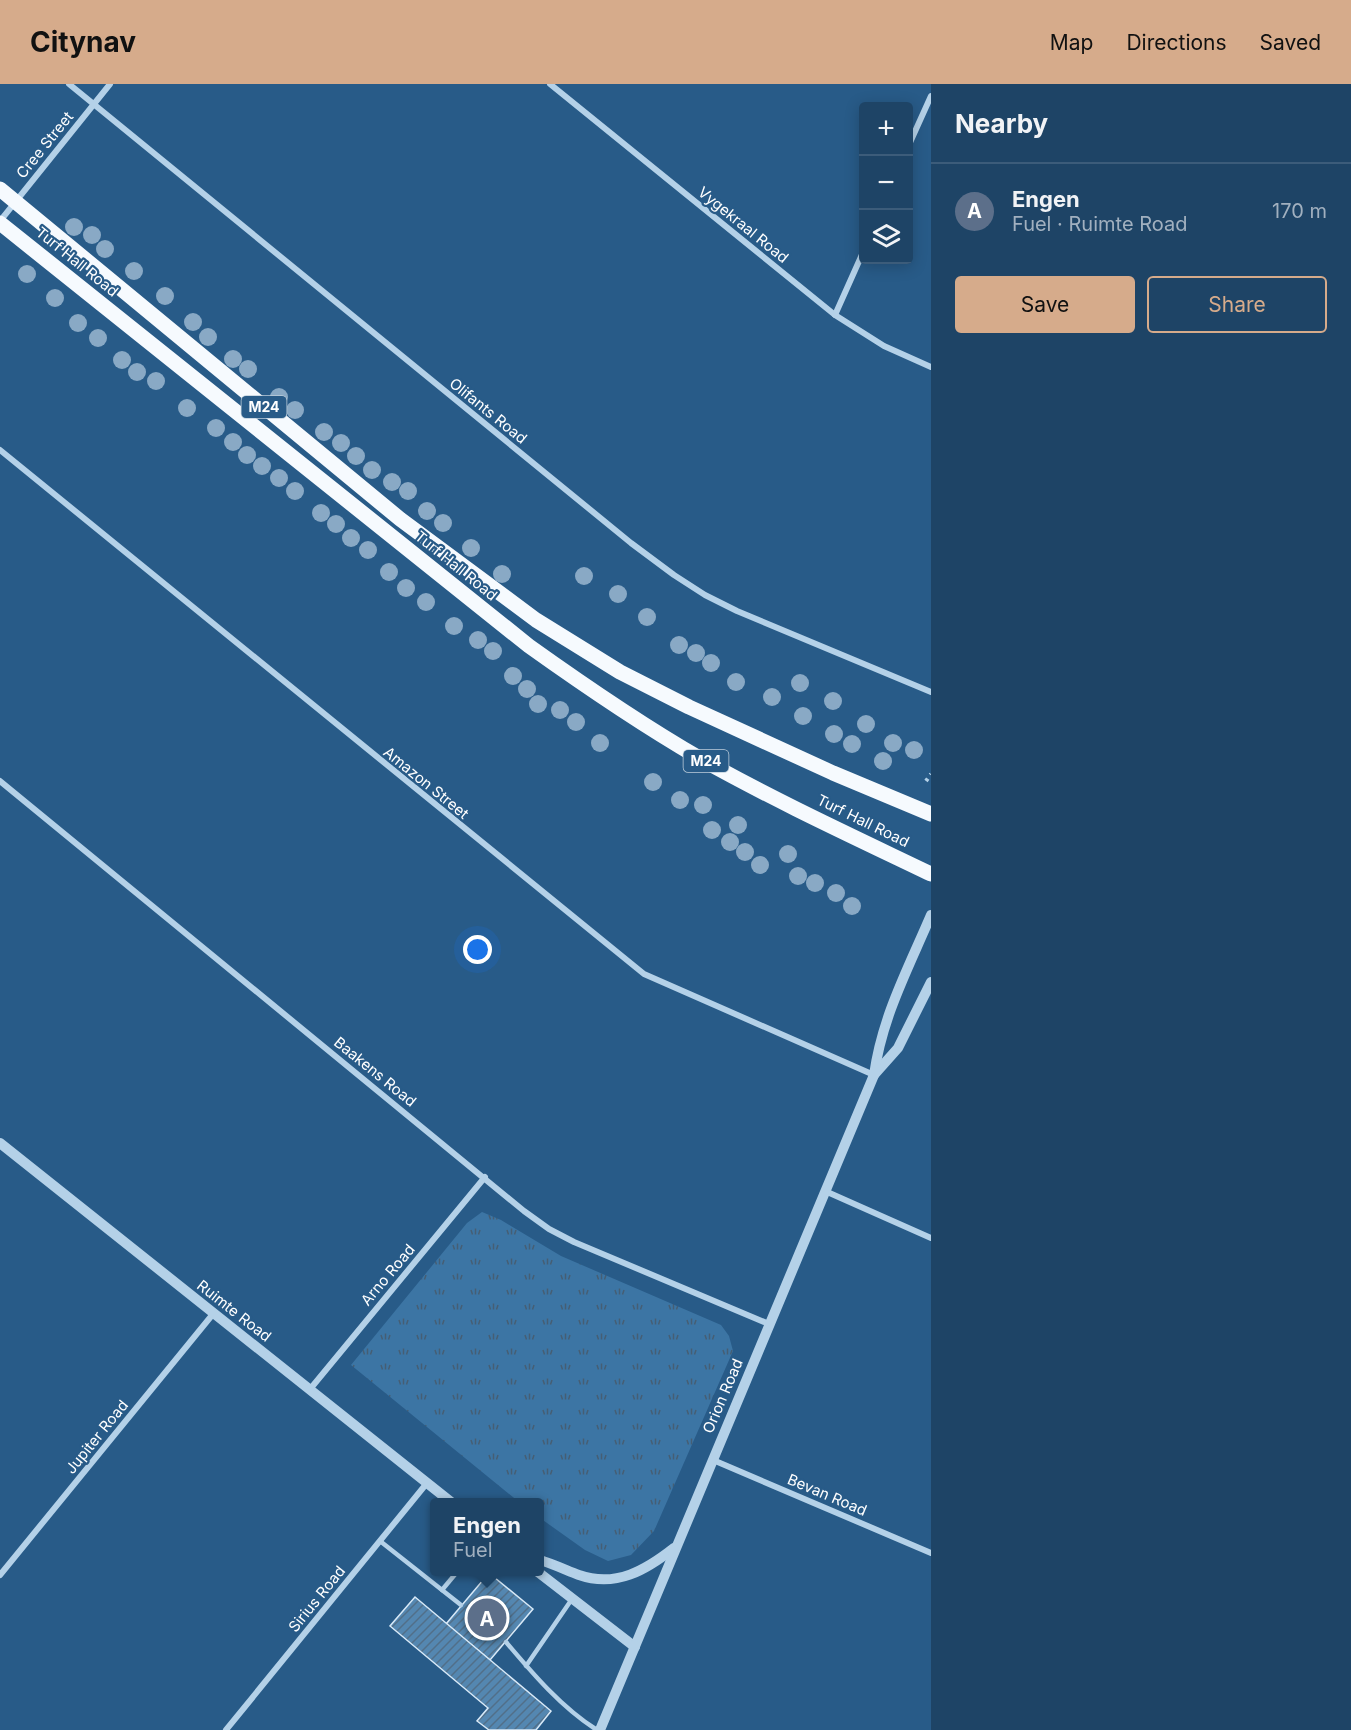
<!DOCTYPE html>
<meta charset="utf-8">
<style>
body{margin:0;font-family:Inter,sans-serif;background:#264b6c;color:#f1f3f6}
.controls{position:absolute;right:18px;top:18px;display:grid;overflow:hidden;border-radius:6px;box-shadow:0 3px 15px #0003}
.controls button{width:54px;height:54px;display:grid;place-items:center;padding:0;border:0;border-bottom:2px solid #3c5c7a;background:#1e4466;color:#f1f3f6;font:30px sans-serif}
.you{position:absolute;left:478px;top:866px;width:21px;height:21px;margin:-15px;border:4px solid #fff;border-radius:50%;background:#1a73e8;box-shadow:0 0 0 9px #1a73e833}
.badge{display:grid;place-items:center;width:39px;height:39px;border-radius:50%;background:#d6ab8b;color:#fff;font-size:20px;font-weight:700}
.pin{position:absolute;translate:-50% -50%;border:3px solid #fff;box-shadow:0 2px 6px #0006}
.popup{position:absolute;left:430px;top:1414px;width:114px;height:78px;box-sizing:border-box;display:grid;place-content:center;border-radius:6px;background:#1e4466;filter:drop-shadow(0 2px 4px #0005);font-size:20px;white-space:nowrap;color:#a1b0bf}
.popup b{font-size:22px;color:#f1f3f6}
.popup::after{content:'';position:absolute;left:50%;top:100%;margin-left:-12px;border:12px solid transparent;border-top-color:#1e4466}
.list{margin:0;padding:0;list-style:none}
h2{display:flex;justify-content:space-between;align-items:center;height:78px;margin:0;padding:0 24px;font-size:26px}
h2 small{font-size:20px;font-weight:400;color:#a1b0bf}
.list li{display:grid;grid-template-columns:39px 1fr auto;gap:18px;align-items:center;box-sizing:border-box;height:96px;padding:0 24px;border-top:2px solid #3c5c7a}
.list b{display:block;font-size:22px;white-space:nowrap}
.list p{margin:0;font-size:20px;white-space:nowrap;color:#a1b0bf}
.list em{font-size:20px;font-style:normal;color:#a1b0bf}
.actions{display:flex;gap:12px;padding:18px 24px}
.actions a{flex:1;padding:14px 0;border:2px solid #d6ab8b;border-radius:6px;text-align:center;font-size:21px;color:#d6ab8b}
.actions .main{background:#d6ab8b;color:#111}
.icon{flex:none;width:33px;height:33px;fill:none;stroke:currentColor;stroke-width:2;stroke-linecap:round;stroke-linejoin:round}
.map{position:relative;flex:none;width:931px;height:1646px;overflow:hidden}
header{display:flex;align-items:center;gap:36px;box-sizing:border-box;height:84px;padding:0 30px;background:#d6ab8b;color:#111}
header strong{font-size:28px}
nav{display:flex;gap:33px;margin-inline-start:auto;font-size:21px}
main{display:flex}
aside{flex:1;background:#1e4466}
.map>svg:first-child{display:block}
</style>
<header>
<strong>Citynav</strong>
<nav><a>Map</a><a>Directions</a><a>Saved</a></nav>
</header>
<main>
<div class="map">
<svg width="931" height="1646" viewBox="0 0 931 1646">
<defs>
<pattern id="grass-tufts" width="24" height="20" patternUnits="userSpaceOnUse" patternTransform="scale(1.5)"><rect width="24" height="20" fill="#3c75a4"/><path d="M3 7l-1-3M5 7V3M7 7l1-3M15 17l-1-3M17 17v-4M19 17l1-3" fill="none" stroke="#455e74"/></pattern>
<pattern id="building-hatch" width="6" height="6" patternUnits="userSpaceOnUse" patternTransform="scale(1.5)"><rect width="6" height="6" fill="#5487b1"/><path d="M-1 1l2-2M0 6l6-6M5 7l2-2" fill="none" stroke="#516f89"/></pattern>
</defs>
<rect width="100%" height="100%" fill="#285b88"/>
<!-- grass -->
<path fill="url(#grass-tufts)" d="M 482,1128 L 501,1136 L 561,1172 L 721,1241 L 729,1252 L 733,1267 L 654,1447 L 631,1471 L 608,1477 L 585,1466 L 540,1434 L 540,1418 L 519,1418 L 351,1281 L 467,1139 Z"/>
<!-- building -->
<g fill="url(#building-hatch)" stroke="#d8e9f7" stroke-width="1.5">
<path d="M 489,1489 L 533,1525 L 490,1576 L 446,1540 Z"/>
<path d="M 415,1513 L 551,1627 L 536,1646 L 489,1646 L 477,1637 L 488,1624 L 390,1542 Z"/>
</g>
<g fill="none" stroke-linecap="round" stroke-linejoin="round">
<!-- path -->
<path stroke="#b4d1e8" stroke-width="4" stroke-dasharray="3 4.5" stroke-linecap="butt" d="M 926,697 L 931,690"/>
<!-- service -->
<g stroke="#b4d1e8" stroke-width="4.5">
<path d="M 380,1457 L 461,1521"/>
<path d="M 442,1506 L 457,1488"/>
<path d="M 506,1558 C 533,1590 562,1624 597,1646"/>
<path d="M 526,1582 L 572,1515"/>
</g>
<!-- minor -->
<g stroke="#b4d1e8" stroke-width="6">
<path d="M 69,0 L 631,459 L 674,491 L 705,511 L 737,527 L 931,608"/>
<path d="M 550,0 L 835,231 L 884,262 L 931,283"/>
<path d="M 908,63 L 931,12"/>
<path d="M 0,137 L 110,0"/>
<path d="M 835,231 L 864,166"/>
<path d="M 0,366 L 644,890 L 874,991"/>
<path d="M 0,697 L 524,1127 L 549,1145 L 574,1158 L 769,1240"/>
<path d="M 825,1107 L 931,1154"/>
<path d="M 311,1304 L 485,1093"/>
<path d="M 713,1376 L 931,1469"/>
<path d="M 0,1491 L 213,1230"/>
<path d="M 226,1646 L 427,1399"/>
</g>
<!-- tertiary -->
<g stroke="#b4d1e8" stroke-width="10">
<path d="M 874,991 L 898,964 L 931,898"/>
<path d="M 0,1059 C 150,1180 302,1298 451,1418"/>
<path d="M 540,1476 C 553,1480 566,1486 579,1491 C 616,1504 646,1486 674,1464"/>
<path d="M 538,1488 L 635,1563"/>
<path d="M 600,1646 L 874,991 C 882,933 908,885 931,831"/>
</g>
<!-- primary -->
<g stroke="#f6fafe" stroke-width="15">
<path d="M 0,105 L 400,435 L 536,536 L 620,588 L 689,623 L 833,689 L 931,730"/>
<path d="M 0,139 L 529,562 C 585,602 642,641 701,675 C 776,717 854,753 931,790"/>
</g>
</g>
<!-- trees -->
<g fill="#89a9c5">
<circle cx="74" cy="143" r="9"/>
<circle cx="92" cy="151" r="9"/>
<circle cx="105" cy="165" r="9"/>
<circle cx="134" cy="187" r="9"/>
<circle cx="27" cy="190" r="9"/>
<circle cx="165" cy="212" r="9"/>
<circle cx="55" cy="214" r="9"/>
<circle cx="193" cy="238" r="9"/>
<circle cx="78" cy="239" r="9"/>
<circle cx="208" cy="253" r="9"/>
<circle cx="98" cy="254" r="9"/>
<circle cx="233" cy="275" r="9"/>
<circle cx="122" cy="276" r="9"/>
<circle cx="248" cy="285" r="9"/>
<circle cx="137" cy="288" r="9"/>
<circle cx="156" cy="297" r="9"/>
<circle cx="279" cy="313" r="9"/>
<circle cx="187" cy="324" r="9"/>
<circle cx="295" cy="326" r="9"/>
<circle cx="216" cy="344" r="9"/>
<circle cx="324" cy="348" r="9"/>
<circle cx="233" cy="358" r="9"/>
<circle cx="341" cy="359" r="9"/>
<circle cx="247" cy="371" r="9"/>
<circle cx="356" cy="372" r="9"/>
<circle cx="262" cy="382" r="9"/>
<circle cx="372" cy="386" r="9"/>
<circle cx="279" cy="394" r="9"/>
<circle cx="392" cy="398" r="9"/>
<circle cx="295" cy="407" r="9"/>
<circle cx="408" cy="407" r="9"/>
<circle cx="427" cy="427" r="9"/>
<circle cx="321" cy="429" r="9"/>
<circle cx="443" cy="439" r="9"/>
<circle cx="336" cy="440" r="9"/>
<circle cx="351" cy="454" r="9"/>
<circle cx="471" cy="464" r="9"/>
<circle cx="368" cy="466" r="9"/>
<circle cx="389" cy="488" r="9"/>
<circle cx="502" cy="490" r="9"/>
<circle cx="584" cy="492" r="9"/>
<circle cx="406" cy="504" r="9"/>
<circle cx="618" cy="510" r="9"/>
<circle cx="426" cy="518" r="9"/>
<circle cx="647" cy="533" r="9"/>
<circle cx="454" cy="542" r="9"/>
<circle cx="478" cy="556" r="9"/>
<circle cx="679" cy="561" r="9"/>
<circle cx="493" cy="567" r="9"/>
<circle cx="696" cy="569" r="9"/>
<circle cx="711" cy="579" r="9"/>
<circle cx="513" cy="592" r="9"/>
<circle cx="736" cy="598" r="9"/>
<circle cx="800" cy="599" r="9"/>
<circle cx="527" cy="605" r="9"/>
<circle cx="772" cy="613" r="9"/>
<circle cx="833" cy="617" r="9"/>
<circle cx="538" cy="620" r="9"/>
<circle cx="560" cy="626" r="9"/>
<circle cx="803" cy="632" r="9"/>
<circle cx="576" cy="638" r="9"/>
<circle cx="866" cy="640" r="9"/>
<circle cx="834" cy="650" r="9"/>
<circle cx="600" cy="659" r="9"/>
<circle cx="893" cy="659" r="9"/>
<circle cx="852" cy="660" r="9"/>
<circle cx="914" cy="666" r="9"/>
<circle cx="883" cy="677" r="9"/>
<circle cx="653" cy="698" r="9"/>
<circle cx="680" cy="716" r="9"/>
<circle cx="703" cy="721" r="9"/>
<circle cx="738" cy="741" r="9"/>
<circle cx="712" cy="746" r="9"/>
<circle cx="730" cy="758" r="9"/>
<circle cx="745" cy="768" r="9"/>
<circle cx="788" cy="770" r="9"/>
<circle cx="760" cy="781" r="9"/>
<circle cx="798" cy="792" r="9"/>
<circle cx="815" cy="799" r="9"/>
<circle cx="836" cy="809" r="9"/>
<circle cx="852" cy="822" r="9"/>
</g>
<g text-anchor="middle" stroke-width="4.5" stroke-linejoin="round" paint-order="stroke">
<!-- shield labels -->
<g fill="#285b88" stroke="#becedb" stroke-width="1.5">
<rect x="241.5" y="312" width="45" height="22" rx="4.5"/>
<rect x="683.5" y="666" width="45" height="22" rx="4.5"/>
</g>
<g font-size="14" font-weight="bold" fill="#fff">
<text x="264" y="328">M24</text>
<text x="706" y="682">M24</text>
</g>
<!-- street labels -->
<g font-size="15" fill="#fff" stroke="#285b88">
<text transform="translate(45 61) rotate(-51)" y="5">Cree Street</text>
<text transform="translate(743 141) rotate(39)" y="5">Vygekraal Road</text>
<text transform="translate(77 178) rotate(39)" y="5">Turf Hall Road</text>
<text transform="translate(488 327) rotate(39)" y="5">Olifants Road</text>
<text transform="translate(456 482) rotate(39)" y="5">Turf Hall Road</text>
<text transform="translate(426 699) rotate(39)" y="5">Amazon Street</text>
<text transform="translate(863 737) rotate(26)" y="5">Turf Hall Road</text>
<text transform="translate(375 988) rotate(39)" y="5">Baakens Road</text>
<text transform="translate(388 1191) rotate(-50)" y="5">Arno Road</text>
<text transform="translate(234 1227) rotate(38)" y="5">Ruimte Road</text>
<text transform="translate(723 1312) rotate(-67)" y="5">Orion Road</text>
<text transform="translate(97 1353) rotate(-51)" y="5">Jupiter Road</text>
<text transform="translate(827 1411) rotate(23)" y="5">Bevan Road</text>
<text transform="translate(317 1515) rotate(-51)" y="5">Sirius Road</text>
</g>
</g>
</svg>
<div class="controls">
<button>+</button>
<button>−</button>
<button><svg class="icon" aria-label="layers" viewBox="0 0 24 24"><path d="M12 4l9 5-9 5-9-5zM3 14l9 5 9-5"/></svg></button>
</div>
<div class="you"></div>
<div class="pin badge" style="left:487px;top:1534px;background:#5c6f8a">A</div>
<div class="popup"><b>Engen</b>Fuel</div>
</div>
<aside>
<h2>Nearby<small></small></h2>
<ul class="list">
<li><span class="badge" style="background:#5c6f8a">A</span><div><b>Engen</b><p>Fuel · Ruimte Road</p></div><em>170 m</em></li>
</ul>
<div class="actions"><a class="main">Save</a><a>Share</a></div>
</aside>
</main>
